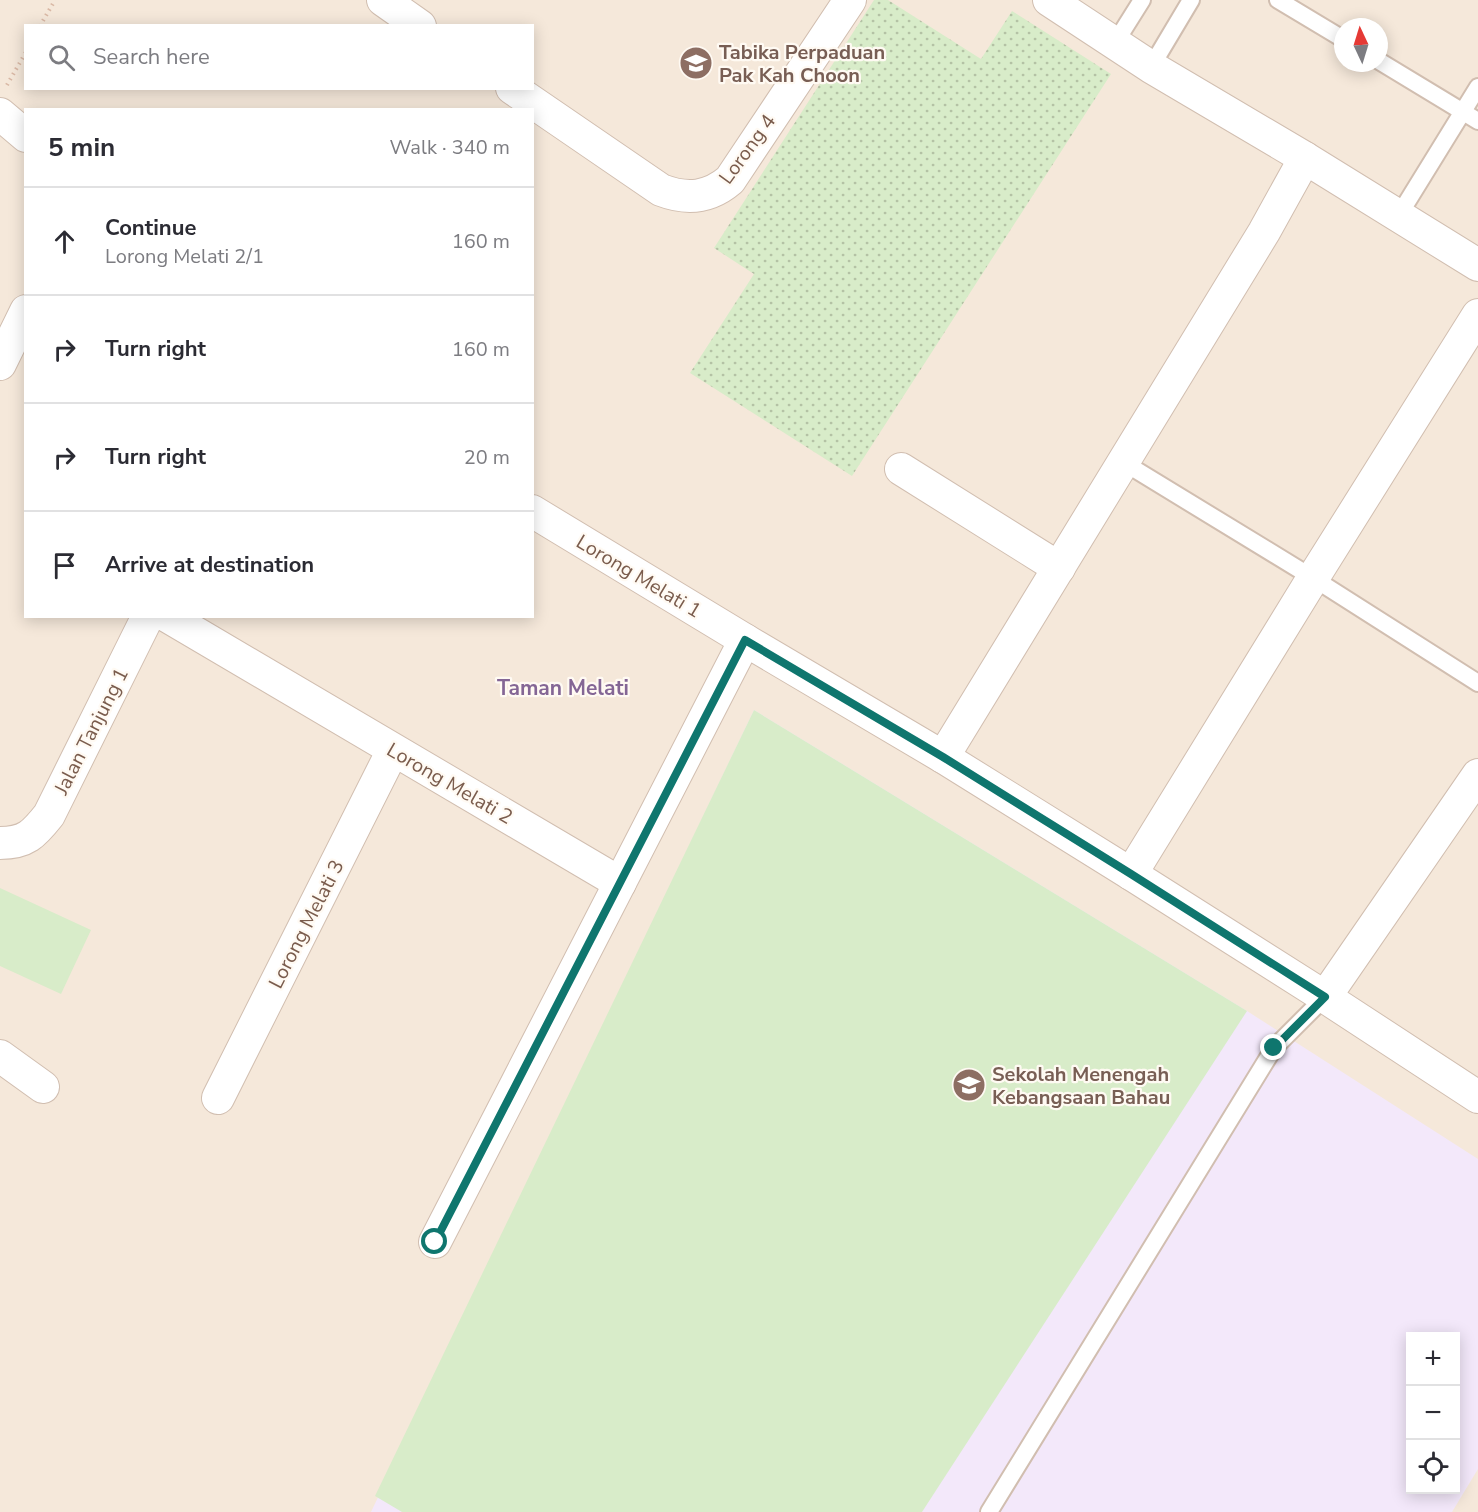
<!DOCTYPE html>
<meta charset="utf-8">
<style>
body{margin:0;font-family:"Nunito Sans",sans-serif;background:#f7f7f7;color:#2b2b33}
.controls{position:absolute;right:18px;bottom:18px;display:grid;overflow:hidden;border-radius:0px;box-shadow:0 3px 15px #0003}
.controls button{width:54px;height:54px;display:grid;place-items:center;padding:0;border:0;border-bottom:2px solid #e1e1e2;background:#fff;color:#2b2b33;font:30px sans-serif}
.compass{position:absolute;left:1334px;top:18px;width:54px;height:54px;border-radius:50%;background:#fff;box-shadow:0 3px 15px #0003;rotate:356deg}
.stop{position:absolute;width:18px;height:18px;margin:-14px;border:4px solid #0f766e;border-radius:50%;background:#fff}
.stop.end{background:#0f766e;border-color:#fff;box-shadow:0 2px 6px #0008}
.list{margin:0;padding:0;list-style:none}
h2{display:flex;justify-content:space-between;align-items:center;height:78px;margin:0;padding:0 24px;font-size:26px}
h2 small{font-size:20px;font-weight:400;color:#7c7c81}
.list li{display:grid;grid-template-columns:39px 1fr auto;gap:18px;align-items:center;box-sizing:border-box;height:108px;padding:0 24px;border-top:2px solid #e1e1e2}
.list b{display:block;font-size:22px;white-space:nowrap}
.list p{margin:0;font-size:20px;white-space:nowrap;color:#7c7c81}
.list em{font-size:20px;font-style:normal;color:#7c7c81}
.icon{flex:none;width:33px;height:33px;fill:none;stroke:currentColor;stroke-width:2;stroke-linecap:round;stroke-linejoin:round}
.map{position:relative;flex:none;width:1478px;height:1512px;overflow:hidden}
.search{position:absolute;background:#fff;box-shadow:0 3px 15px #0003;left:24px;top:24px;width:510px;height:66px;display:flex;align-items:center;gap:15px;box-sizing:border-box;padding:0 21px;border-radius:0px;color:#7c7c81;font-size:22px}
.panel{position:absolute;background:#fff;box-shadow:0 3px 15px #0003;left:24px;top:108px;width:510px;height:510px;border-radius:0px}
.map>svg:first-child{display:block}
</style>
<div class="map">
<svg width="1478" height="1512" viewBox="0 0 1478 1512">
<defs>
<pattern id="park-dots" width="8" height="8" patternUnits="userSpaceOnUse" patternTransform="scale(1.5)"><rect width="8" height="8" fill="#d8ecc9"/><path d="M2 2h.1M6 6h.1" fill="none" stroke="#b4c2a5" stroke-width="1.8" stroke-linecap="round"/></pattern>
</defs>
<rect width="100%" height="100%" fill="#fdf6ec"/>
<!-- residential -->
<path fill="#f5e8da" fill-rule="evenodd" d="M 0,0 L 1478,0 L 1478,1512 L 0,1512 ZM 26,26 L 532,26 L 532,88 L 26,88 ZM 1343,27 L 1379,27 L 1379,63 L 1343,63 ZM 26,110 L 532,110 L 532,616 L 26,616 ZM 1410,1336 L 1456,1336 L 1456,1490 L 1410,1490 Z"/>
<!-- education -->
<path fill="#f3e8fa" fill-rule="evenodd" d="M 754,710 L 1247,1011 L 1478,1159 L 1478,1469 L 1452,1512 L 371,1512 ZM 1410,1336 L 1456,1336 L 1456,1490 L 1410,1490 Z"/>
<!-- green -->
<g fill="#d8ecc9">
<path d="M 754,710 L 1247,1011 L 922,1512 L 402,1512 L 375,1496 Z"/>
<path d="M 0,888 L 91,930 L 61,994 L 0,966 Z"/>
</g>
<!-- park -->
<path fill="url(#park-dots)" d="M 874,0 L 888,0 L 981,59 L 1012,11 L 1111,74 L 852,476 L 690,373 L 754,274 L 714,248 Z"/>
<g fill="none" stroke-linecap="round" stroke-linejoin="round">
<!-- lane casing -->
<g stroke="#d1beb0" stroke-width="20">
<g id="lane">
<path d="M 1278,0 L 1343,39"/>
<path d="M 1115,43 L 1142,0"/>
<path d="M 1379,61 L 1478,121"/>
<path d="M 1151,67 L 1191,0"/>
<path d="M 1399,215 L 1478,87"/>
<path d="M 1123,462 L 1313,578 L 1478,683"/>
<path d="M 989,1512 L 1274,1048 L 1325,997"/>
</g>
</g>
<!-- street casing -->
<g stroke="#d1beb0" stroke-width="34">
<g id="street">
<path d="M 383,0 L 420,26"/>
<path d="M 1049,0 L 1151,67 L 1305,158"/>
<path d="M 512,88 L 661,190 C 687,200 709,198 730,180 L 850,0"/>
<path d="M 0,114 L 26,136"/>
<path d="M 0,364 L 26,311"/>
<path d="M 901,469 L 1059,568"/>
<path d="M 532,511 L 745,640 L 943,757 L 1131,874 L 1325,997 L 1478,1097"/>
<path d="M 167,616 L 620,883"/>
<path d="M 943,757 L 1264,232 L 1305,158 L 1478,265"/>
<path d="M 0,843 C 26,843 34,834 49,815 L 148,616"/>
<path d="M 1131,874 L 1313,578 L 1478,315"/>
<path d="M 1325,997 L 1478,775"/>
<path d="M 0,1056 L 43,1087"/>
<path d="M 218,1098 L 393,750"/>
<path d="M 435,1242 L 745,640"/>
</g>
</g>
<!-- path -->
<g stroke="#d9b8a5" stroke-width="4" stroke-dasharray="1.5 4.5" stroke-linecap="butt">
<path d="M 40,26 L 55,0"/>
<path d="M 7,85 L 26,52"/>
</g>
<!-- lane -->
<use href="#lane" stroke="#fff" stroke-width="16"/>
<!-- street -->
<use href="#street" stroke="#fff" stroke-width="32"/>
</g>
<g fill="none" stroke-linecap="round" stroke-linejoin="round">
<!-- route -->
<path stroke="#0f766e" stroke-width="8" d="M 435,1242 L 745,640 L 943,757 L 1131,874 L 1325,997 L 1274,1048"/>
</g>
<!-- icons -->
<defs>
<g id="school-disc" transform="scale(1.725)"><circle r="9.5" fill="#8d6e63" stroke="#fffaf3"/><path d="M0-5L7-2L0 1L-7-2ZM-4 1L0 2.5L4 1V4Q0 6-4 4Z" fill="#fff"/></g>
</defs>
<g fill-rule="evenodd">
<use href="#school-disc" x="696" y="63"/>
<use href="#school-disc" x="969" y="1085"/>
</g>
<g text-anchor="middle" stroke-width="4.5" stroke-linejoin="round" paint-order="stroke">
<!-- education labels -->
<g font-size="20" font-weight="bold" fill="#785e54" stroke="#fffaf3" text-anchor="start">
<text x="719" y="59">Tabika Perpaduan<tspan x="719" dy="23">Pak Kah Choon</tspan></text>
<text x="992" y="1081">Sekolah Menengah<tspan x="992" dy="23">Kebangsaan Bahau</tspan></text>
</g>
<!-- street labels -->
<g font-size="20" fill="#7a5c4d" stroke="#fffaf3">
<text transform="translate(747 149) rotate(-54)" y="7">Lorong 4</text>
<text transform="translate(639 576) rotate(31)" y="7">Lorong Melati 1</text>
<text transform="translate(91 731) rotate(-63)" y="7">Jalan Tanjung 1</text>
<text transform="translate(450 783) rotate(30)" y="7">Lorong Melati 2</text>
<text transform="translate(306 924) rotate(-63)" y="7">Lorong Melati 3</text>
</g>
<!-- neighbourhood labels -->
<g font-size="21" font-weight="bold" fill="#846695" stroke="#fffaf3">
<text x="563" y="695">Taman Melati</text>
</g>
</g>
</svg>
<div class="controls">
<button>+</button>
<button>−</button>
<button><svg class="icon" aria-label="locate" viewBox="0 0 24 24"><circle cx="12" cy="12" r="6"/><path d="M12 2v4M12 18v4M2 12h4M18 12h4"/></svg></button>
</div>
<svg class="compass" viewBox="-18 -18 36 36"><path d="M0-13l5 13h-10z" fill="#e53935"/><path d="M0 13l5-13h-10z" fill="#7c7c81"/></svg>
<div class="stop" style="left:435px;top:1242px"></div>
<div class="stop end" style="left:1274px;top:1048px"></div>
<div class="search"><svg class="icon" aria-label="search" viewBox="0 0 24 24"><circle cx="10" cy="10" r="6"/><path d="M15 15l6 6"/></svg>Search here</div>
<section class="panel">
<h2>5 min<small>Walk · 340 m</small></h2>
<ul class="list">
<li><svg class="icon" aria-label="ahead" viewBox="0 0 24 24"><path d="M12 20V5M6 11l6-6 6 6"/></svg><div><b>Continue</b><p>Lorong Melati 2/1</p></div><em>160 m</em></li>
<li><svg class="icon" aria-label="right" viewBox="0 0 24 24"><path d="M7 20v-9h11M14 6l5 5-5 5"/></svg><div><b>Turn right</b></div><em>160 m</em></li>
<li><svg class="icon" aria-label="right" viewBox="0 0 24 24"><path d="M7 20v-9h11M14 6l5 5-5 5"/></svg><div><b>Turn right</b></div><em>20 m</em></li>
<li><svg class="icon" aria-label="arrive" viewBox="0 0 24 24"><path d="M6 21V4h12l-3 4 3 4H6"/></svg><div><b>Arrive at destination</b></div></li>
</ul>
</section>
</div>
